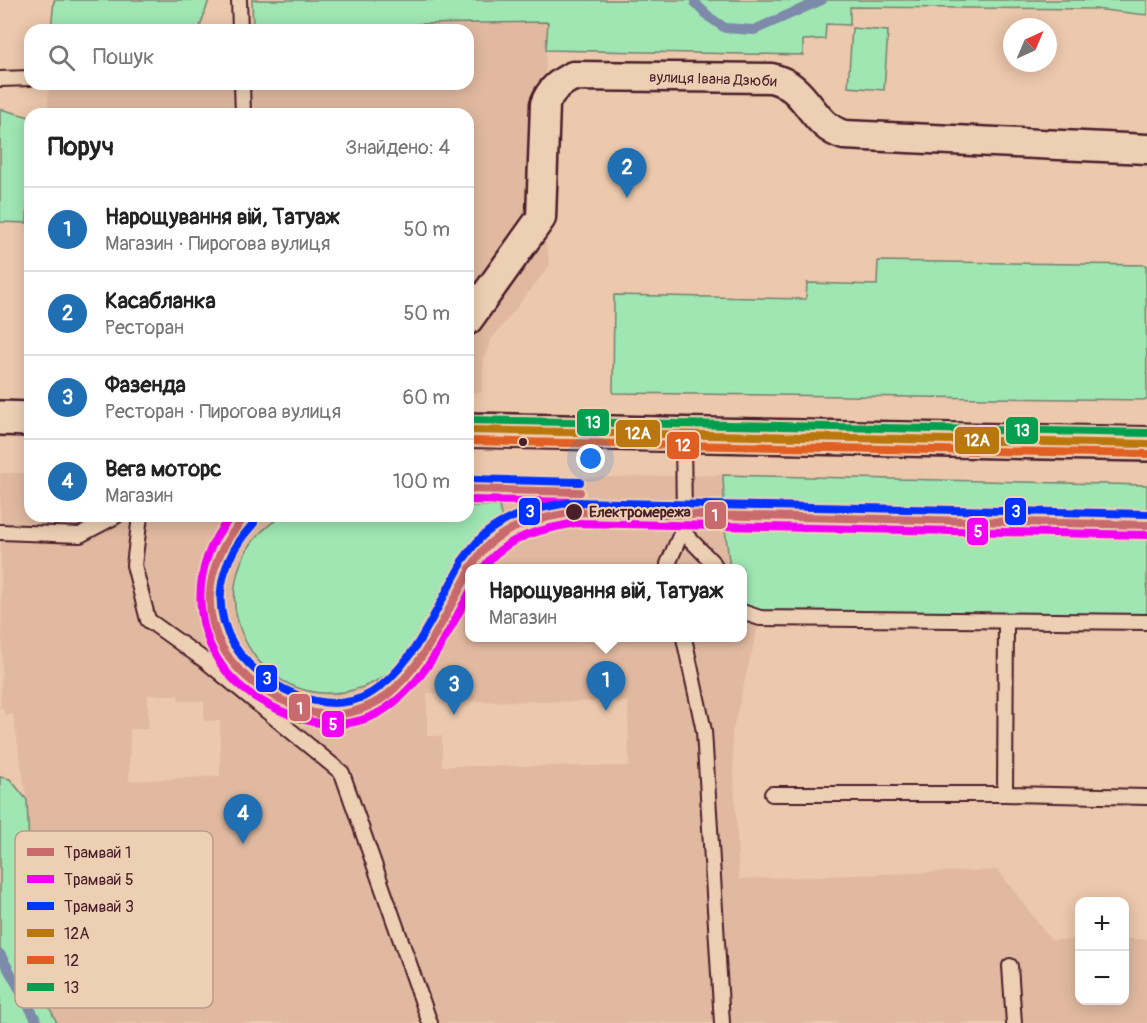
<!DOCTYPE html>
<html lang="uk">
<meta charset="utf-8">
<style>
body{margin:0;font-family:Pangolin,sans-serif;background:#f6f6f6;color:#222}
.controls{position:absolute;right:18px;bottom:18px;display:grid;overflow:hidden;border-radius:12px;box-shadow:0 3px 15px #0003}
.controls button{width:54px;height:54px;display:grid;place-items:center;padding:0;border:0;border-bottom:2px solid #e0e0e0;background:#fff;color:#222;font:30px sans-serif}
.compass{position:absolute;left:1003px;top:18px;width:54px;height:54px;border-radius:50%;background:#fff;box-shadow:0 3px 15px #0003;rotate:44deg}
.you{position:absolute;left:591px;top:459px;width:21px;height:21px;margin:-15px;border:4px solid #fff;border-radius:50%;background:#1a73e8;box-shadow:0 0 0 9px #1a73e833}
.badge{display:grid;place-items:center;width:39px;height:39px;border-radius:50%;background:#1f6fb2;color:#fff;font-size:20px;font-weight:700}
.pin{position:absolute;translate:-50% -50px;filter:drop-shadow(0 2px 3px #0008)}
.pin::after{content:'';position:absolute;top:32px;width:21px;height:18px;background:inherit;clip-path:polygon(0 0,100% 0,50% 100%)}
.popup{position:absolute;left:465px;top:564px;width:282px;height:78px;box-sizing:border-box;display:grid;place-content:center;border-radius:12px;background:#fff;filter:drop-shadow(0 2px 4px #0005);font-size:20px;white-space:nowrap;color:#767676}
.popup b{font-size:22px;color:#222}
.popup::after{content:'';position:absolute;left:50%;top:100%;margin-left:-12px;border:12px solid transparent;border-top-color:#fff}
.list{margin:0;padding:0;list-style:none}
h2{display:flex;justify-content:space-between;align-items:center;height:78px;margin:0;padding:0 24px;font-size:26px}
h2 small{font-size:20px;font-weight:400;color:#767676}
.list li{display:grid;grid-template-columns:39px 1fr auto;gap:18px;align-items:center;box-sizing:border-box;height:84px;padding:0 24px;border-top:2px solid #e0e0e0}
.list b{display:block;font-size:22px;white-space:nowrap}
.list p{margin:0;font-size:20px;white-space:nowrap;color:#767676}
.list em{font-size:20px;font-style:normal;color:#767676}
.icon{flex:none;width:33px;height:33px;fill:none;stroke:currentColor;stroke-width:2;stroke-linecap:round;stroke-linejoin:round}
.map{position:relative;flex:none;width:1147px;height:1023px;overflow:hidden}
.search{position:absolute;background:#fff;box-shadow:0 3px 15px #0003;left:24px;top:24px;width:450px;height:66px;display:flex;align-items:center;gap:15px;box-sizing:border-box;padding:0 21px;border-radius:18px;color:#767676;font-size:22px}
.panel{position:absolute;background:#fff;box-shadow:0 3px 15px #0003;left:24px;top:108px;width:450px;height:414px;border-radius:18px}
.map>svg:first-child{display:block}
</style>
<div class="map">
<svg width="1147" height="1023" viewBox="0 0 1147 1023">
<rect width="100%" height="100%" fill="#ecc8ac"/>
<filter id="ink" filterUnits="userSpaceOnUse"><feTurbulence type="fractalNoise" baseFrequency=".0167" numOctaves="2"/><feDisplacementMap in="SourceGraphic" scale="12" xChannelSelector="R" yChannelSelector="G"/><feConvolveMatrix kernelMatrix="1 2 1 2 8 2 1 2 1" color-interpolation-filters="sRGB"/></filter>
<g filter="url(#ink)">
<!-- built -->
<g fill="#e1b9a0" fill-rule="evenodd">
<path d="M 549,22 L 546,50 L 541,217 L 550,265 L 491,340 L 484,358 L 482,392 L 468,393 L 468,114 L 47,114 L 49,84 L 468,84 L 468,30 L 418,30 L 418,24 Z"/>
<path d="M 0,473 L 30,473 L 30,516 L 468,516 L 468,476 L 554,478 L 723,475 L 725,529 L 730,568 L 470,568 L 470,638 L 742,638 L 743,612 L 760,618 L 732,733 L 739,879 L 998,870 L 1051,940 L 1079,940 L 1080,1000 L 1124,1000 L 1125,939 L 1147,939 L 1147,1023 L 57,1023 L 45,998 L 43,925 L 32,915 L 27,800 L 13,714 L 5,716 L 3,708 L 0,708 L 2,663 ZM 427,693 L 444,693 L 444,701 L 628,702 L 629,766 L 442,766 L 442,736 L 427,736 ZM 148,695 L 178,695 L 179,701 L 204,701 L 204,721 L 220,721 L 220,776 L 129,781 L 130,729 L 148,729 Z"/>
</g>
<!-- green -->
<g fill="#9fe6b3" stroke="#74826f" stroke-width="1.5">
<path d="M 54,0 L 209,0 L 199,30 L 51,30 Z"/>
<path d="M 252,0 L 1147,0 L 1147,15 L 1094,9 L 850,7 L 850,25 L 826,24 L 825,39 L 803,40 L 803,55 L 546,50 L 548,22 L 418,24 L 418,30 L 253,30 Z"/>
<path d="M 852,28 L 888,31 L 884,90 L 848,87 Z"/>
<path d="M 0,109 L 30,117 L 27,223 L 0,222 Z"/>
<path d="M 878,261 L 1146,265 L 1147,400 L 613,393 L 614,295 L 806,299 L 807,283 L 877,285 Z"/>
<path d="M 723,475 L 1147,485 L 1147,622 L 743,612 L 742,568 L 730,568 L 725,529 Z"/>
<path d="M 468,506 L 499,506 L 505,533 C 468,558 466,585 443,620 C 438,628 430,634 424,640 C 406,658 388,678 363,687 C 253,725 183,576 282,516 L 468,516 Z"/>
<path d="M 0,777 L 10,779 L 27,800 L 32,915 L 43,924 L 45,998 L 57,1023 L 0,1023 Z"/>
</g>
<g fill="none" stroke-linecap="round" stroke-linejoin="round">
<!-- stream -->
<g stroke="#7e8aa9" stroke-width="10">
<path d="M 695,3 L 709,17 L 725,28 L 754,30 L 822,0"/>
<path d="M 0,954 L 38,1023"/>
</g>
<!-- lane casing -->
<g stroke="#4a1f2b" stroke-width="18">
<g id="lane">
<path d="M 239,0 L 240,30"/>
<path d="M 0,79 L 30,78"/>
<path d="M 242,84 L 243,114"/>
<path d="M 140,516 L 134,565 L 148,620 L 207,662 L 342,773 L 430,1023"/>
<path d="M 682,531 L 714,564 L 715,568"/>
<path d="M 0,532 L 80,535 L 116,516"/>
<path d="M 669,568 L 668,564 L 682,531 L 684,519 L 683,435"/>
<path d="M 742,612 L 760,618 L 1147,622"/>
<path d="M 684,638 L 704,731 L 722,1023"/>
<path d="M 772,794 L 1005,794 L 1147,797"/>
<path d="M 1005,794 L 1006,621"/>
<path d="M 1010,966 L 1014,1023"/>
</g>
</g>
<!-- street casing -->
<g stroke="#4a1f2b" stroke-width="33">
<path id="street" d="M 468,320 L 541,218 L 545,104 C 550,90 559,83 573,76 L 771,78 C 808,86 810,125 844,135 L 1147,149"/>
</g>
<!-- secondary casing -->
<g stroke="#4a1f2b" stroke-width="38">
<g id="secondary">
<path d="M 0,418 L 30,419"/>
<path d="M 468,430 L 1147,444"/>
</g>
</g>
<!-- lane -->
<use href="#lane" stroke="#edcfb3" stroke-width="14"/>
<!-- street -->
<use href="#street" stroke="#edcfb3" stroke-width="28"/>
<!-- secondary -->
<use href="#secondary" stroke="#edcfb3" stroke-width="33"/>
<!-- bus-1 casing -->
<g stroke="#edcfb3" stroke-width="12">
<path id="bus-1" d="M 468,430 L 1147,444"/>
</g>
<!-- bus-2 casing -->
<g stroke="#edcfb3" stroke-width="12">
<path id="bus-2" d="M 468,441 L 1147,454"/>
</g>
<!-- bus-3 casing -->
<g stroke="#edcfb3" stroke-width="12">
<path id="bus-3" d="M 468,420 L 1147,433"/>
</g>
<!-- bus-1 -->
<use href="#bus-1" stroke="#ba770f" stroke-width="8"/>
<!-- bus-2 -->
<use href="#bus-2" stroke="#e15e23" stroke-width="8"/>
<!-- bus-3 -->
<use href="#bus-3" stroke="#049f4f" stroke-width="8"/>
<!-- tram-1 casing -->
<g stroke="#edcfb3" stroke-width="12">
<g id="tram-1">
<path d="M 468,489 L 580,492"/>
<path d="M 246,516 C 182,585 206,671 293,705 C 300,708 307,711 314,713 C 338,719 368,710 387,695 C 426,664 445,613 470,571"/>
<path d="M 470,568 C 475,562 479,555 484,549 C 507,524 542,518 574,512 L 1147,525"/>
</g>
</g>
<!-- tram-2 casing -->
<g stroke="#edcfb3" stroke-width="12">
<g id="tram-2">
<path d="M 468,500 L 580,502"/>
<path d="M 232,516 C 188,563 190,640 238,684 C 254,699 273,708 293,716 C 326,729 363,727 392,704 C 429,676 448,631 470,592"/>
<path d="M 483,568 C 505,537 538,530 575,523 L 1147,535"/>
</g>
</g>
<!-- tram-3 casing -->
<g stroke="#edcfb3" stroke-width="12">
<g id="tram-3">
<path d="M 468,479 L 580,482"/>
<path d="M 254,523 C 193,589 220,665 299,696 C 327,707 357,706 381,686 C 419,655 437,606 461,565"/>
<path d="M 462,561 C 470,551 476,541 486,533 C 510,513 543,507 573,502 L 1147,514"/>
</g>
</g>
<!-- tram-1 -->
<use href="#tram-1" stroke="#c96a6e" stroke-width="8"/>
<!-- tram-2 -->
<use href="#tram-2" stroke="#f202f4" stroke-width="8"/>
<!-- tram-3 -->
<use href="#tram-3" stroke="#03f" stroke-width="8"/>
</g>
</g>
<!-- markers -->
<g fill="#4a1f2b" stroke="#edcfb3" stroke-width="2">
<circle cx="523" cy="442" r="5"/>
<circle cx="574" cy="512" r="9"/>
</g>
<g text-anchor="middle" stroke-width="4.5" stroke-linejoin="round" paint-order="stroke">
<!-- street labels -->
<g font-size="15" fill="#4a1f2b" stroke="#edcfb3">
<text transform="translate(713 79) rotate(2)" y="5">вулиця Івана Дзюби</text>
</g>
<!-- stop labels -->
<g font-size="15" font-weight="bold" fill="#4a1f2b" stroke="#edcfb3" text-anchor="start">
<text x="589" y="517">Електромережа</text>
</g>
</g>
<!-- legend -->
<rect x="15" y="831" width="198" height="177" rx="9" fill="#edcfb3" stroke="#bc9a8a" stroke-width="1.5"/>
<rect x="27" y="848" width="27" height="8" fill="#c96a6e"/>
<rect x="27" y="875" width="27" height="8" fill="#f202f4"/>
<rect x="27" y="902" width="27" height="8" fill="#03f"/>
<rect x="27" y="929" width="27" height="8" fill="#ba770f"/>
<rect x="27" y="956" width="27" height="8" fill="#e15e23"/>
<rect x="27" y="983" width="27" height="8" fill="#049f4f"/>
<g font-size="16" fill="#4a1f2b">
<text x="64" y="858">Трамвай 1</text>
<text x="64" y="885">Трамвай 5</text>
<text x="64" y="912">Трамвай 3</text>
<text x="64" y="939">12А</text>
<text x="64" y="966">12</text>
<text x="64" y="993">13</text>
</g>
<g stroke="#edcfb3" stroke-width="2">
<rect x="576" y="408" width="34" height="29" rx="6" fill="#049f4f"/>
<rect x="1005" y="416" width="34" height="29" rx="6" fill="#049f4f"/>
<rect x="615" y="419" width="46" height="29" rx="6" fill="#ba770f"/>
<rect x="954" y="426" width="46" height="29" rx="6" fill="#ba770f"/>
<rect x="666" y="431" width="34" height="29" rx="6" fill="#e15e23"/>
<rect x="518" y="497" width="23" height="29" rx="6" fill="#03f"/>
<rect x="1004" y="497" width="23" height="29" rx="6" fill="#03f"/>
<rect x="704" y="501" width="23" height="29" rx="6" fill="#c96a6e"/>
<rect x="966" y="517" width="23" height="29" rx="6" fill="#f202f4"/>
<rect x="255" y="664" width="23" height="29" rx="6" fill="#03f"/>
<rect x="288" y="693" width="23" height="29" rx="6" fill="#c96a6e"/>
<rect x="321" y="710" width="24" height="28" rx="6" fill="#f202f4"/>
</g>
<g font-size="16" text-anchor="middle" font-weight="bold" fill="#fff">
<text x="593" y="428">13</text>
<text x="1022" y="436">13</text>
<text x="638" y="439">12А</text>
<text x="977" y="446">12А</text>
<text x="683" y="451">12</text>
<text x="530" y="517">3</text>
<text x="1016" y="517">3</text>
<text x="715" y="521">1</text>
<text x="978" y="537">5</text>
<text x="267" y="684">3</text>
<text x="300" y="714">1</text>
<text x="333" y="730">5</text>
</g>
</svg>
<div class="controls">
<button>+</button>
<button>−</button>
</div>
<svg class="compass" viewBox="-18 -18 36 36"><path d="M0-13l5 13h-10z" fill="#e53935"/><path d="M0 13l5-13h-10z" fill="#767676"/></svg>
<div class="you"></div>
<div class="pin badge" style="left:606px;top:711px">1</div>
<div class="popup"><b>Нарощування вій, Татуаж</b>Магазин</div>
<div class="pin badge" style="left:627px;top:198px">2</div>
<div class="pin badge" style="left:454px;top:715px">3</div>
<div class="pin badge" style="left:243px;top:844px">4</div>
<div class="search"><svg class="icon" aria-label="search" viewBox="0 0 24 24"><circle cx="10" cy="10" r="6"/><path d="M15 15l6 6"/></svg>Пошук</div>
<section class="panel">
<h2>Поруч<small>Знайдено: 4</small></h2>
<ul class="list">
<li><span class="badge">1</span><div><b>Нарощування вій, Татуаж</b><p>Магазин · Пирогова вулиця</p></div><em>50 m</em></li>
<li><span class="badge">2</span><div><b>Касабланка</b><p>Ресторан</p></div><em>50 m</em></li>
<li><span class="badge">3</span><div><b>Фазенда</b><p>Ресторан · Пирогова вулиця</p></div><em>60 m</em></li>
<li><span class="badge">4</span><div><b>Вега моторс</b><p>Магазин</p></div><em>100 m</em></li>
</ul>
</section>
</div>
